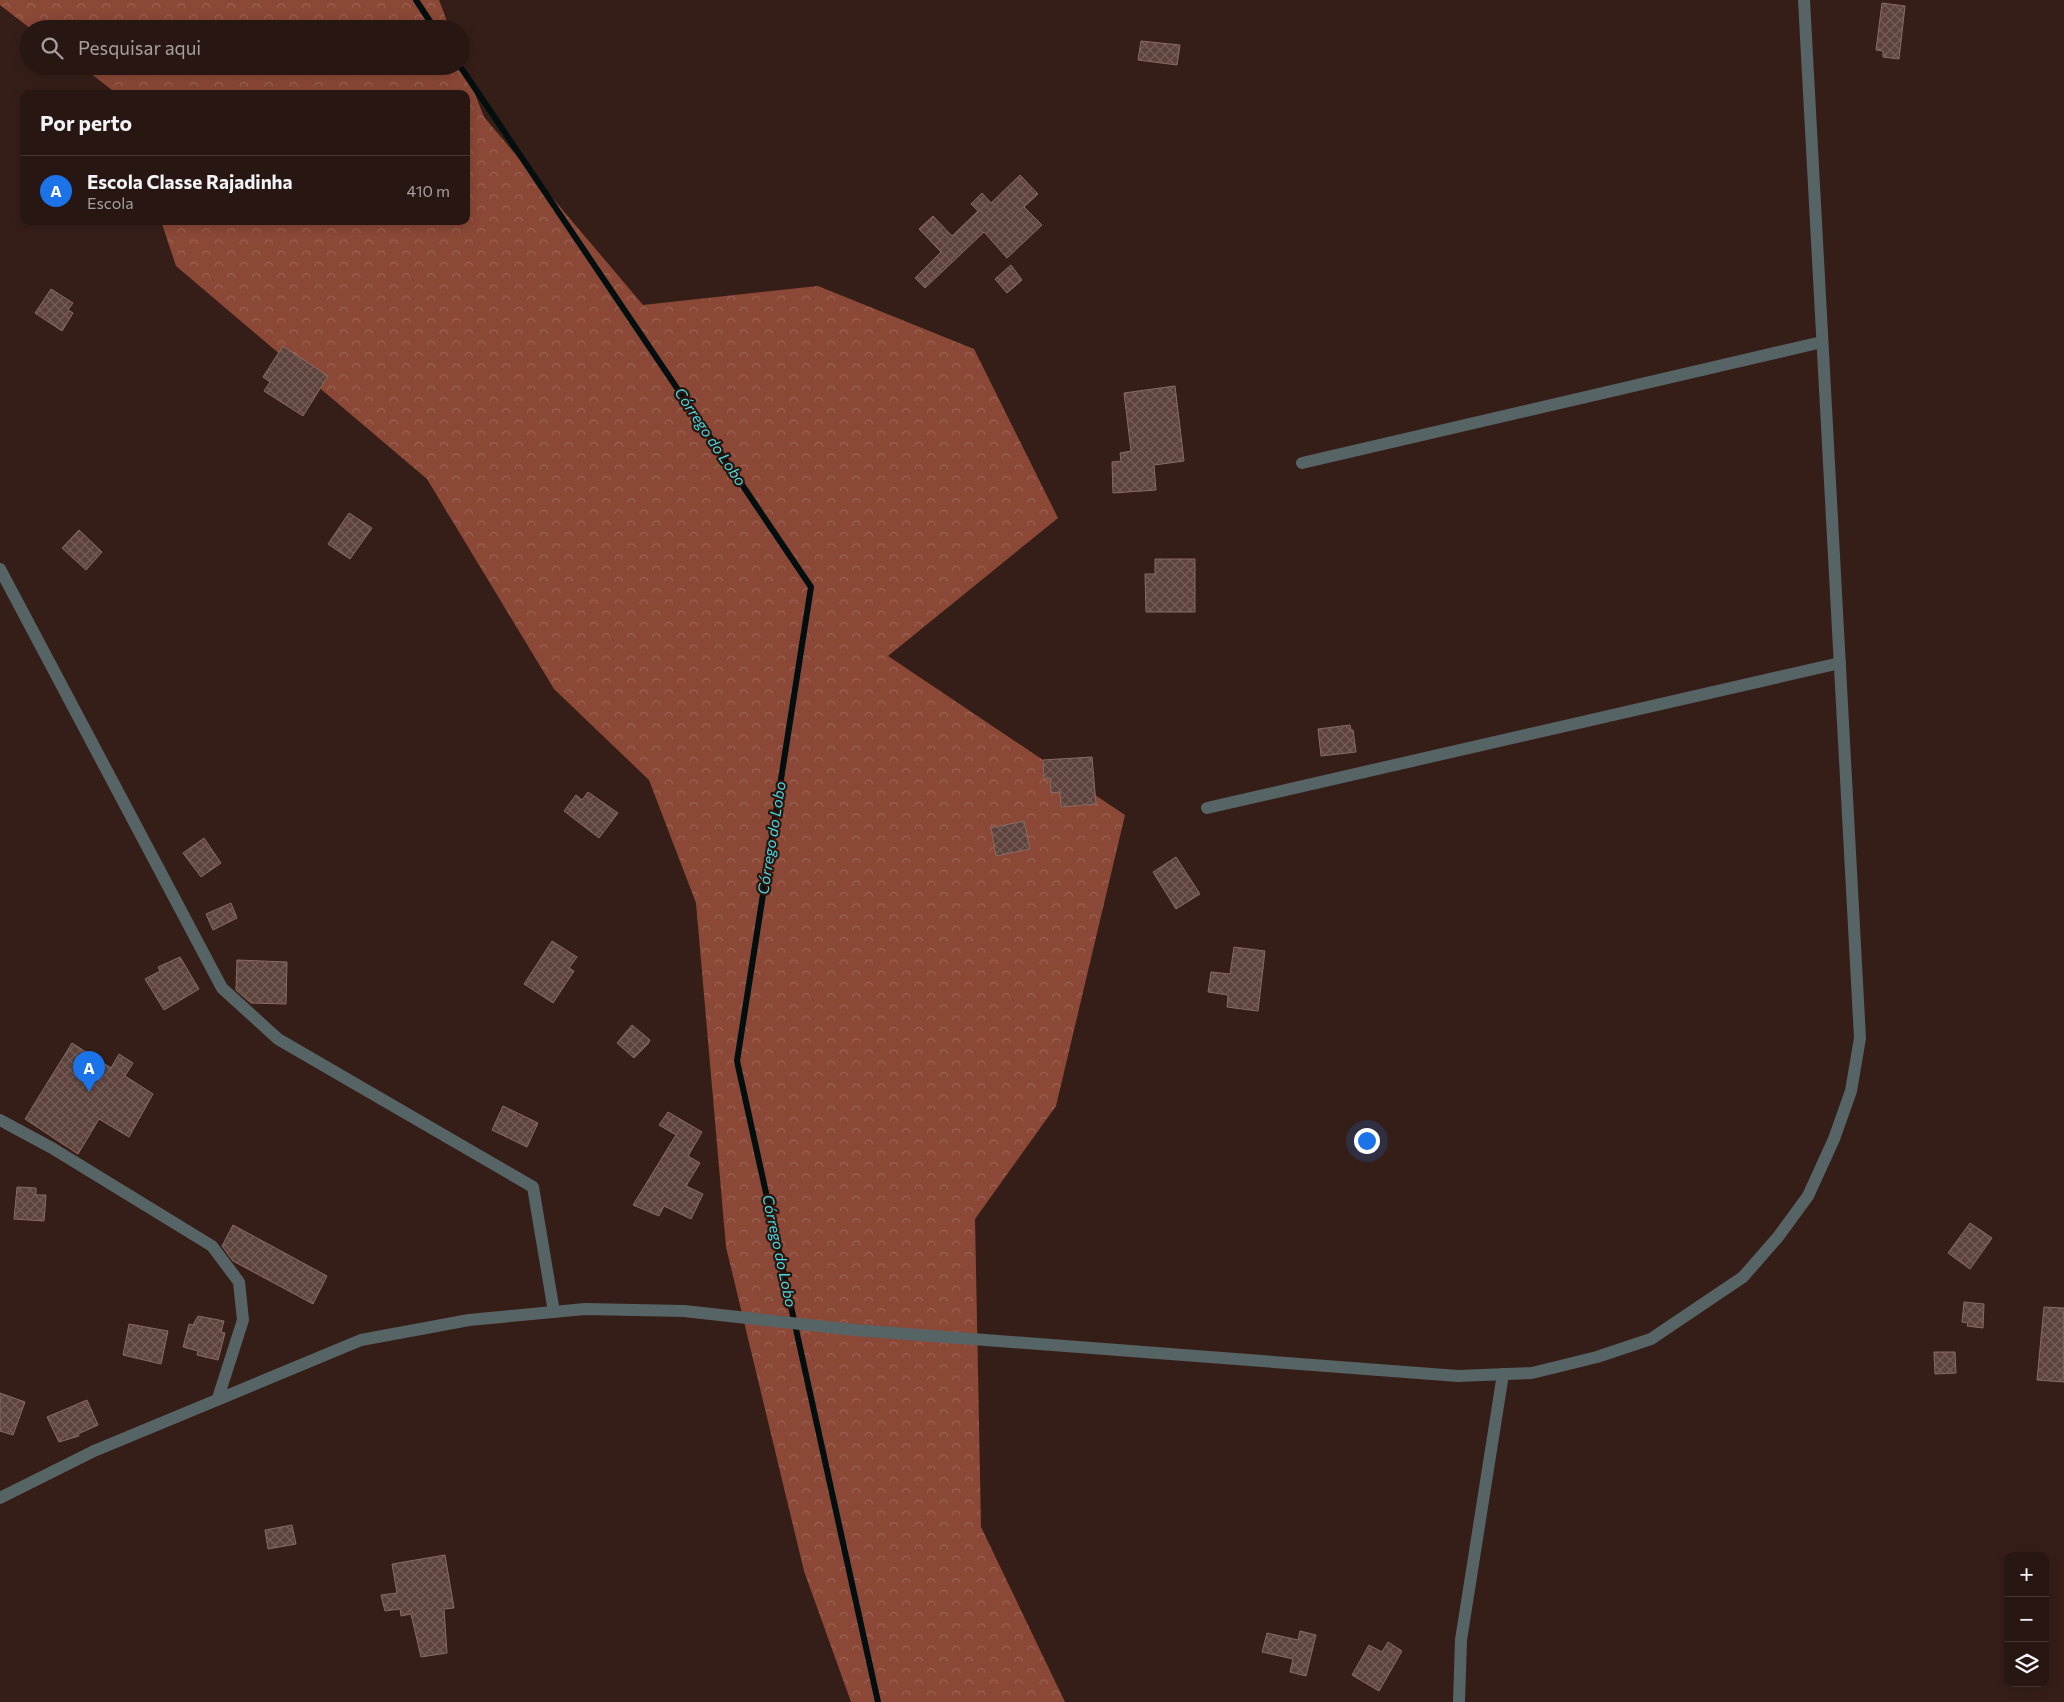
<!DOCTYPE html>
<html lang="pt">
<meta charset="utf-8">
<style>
body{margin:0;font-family:Commissioner,sans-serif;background:#301f1b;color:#f1f3f6}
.controls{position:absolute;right:15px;bottom:15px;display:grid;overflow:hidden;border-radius:10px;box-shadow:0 2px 12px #0003}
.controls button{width:45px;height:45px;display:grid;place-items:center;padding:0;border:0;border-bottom:1px solid #443532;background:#281612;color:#f1f3f6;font:25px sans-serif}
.you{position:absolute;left:1366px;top:1140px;width:18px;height:18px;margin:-12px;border:4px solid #fff;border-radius:50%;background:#1a73e8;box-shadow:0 0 0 8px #1a73e833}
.badge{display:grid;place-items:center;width:32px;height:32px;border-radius:50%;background:#1a73e8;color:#fff;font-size:16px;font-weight:700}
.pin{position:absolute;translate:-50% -41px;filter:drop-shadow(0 1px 2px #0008)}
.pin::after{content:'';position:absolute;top:26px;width:18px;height:15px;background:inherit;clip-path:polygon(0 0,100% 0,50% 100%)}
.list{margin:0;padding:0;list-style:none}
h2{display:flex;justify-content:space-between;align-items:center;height:65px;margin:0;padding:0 20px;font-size:21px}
h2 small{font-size:16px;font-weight:400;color:#a59f9f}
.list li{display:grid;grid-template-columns:32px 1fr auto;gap:15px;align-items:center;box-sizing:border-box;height:70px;padding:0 20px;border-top:1px solid #443532}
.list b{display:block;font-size:19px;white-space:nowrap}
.list p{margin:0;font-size:16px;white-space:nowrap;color:#a59f9f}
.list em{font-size:16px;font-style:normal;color:#a59f9f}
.icon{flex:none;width:28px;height:28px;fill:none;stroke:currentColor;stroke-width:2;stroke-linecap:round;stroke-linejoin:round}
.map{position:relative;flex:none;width:2064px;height:1702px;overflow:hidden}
.search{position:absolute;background:#281612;box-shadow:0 2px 12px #0003;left:20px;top:20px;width:450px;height:55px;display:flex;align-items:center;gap:12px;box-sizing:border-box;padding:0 18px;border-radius:28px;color:#a59f9f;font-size:19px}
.panel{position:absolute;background:#281612;box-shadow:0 2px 12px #0003;left:20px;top:90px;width:450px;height:135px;border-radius:10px}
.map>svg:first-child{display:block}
</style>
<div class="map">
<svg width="2064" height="1702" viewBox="0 0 2064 1702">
<defs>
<pattern id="forest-crowns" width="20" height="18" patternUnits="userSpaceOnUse" patternTransform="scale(1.25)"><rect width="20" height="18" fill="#8b4837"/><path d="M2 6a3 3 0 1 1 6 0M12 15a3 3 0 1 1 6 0" fill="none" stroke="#9c6254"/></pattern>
<pattern id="building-cross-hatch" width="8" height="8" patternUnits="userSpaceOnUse" patternTransform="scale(1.25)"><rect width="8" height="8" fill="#5d433c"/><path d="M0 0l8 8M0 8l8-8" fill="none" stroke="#755e58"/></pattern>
</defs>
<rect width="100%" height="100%" fill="#361e18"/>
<!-- forest -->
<g fill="url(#forest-crowns)">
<path d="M 0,0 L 439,0 L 450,29 L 31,29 L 0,5 Z"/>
<path d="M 461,58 L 484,117 L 643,305 L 818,286 L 974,349 L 1058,518 L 888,656 L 1125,815 L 1056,1106 L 975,1219 L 981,1527 L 1065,1702 L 851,1702 L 804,1571 L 726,1247 L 696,903 L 649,780 L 554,689 L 427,479 L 176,266 L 161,221 L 466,221 L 466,94 L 117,94 L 81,66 L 461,66 Z"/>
</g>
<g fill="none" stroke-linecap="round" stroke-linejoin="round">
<!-- stream -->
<g stroke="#030e0f" stroke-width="6">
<path d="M 416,0 L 435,29"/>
<path d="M 460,66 L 811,587 L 737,1061 L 878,1702"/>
</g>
</g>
<!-- building -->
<g fill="url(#building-cross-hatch)" stroke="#886b63">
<path d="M 1882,3 L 1905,6 L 1899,59 L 1883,57 L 1883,51 L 1876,50 Z"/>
<path d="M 1141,41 L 1180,45 L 1177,65 L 1138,60 Z"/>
<path d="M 1020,175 L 1038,194 L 1024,207 L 1042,225 L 1007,258 L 984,232 L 925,288 L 915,278 L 941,252 L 919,229 L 933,216 L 952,236 L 978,211 L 971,204 L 982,193 L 991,203 Z"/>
<path d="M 1011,265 L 1022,280 L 1007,293 L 995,279 Z"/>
<path d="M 51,289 L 73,303 L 68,310 L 73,313 L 62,331 L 35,313 Z"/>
<path d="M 283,346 L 328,376 L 303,416 L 264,391 L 270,382 L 263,377 Z"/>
<path d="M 1175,386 L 1184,461 L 1154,465 L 1156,490 L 1113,493 L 1112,462 L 1121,461 L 1120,453 L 1131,451 L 1124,393 Z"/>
<path d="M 349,513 L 372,528 L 350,559 L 328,544 Z"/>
<path d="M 79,530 L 102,552 L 86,570 L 62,548 Z"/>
<path d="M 1155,559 L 1195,559 L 1195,612 L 1146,612 L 1145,574 L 1155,574 Z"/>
<path d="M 1350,725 L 1351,730 L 1353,730 L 1356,752 L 1321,756 L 1318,729 Z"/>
<path d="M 1092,757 L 1096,804 L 1061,807 L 1060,792 L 1051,793 L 1050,778 L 1044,779 L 1043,760 Z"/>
<path d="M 588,792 L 618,813 L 599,838 L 564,811 L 576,795 L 582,800 Z"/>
<path d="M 1024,821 L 1030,849 L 996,856 L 991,828 Z"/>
<path d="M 204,838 L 221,863 L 201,877 L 183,853 Z"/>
<path d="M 1176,857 L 1200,894 L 1176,909 L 1153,872 Z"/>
<path d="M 231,903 L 237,918 L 213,930 L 206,914 Z"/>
<path d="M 552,941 L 577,957 L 569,968 L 574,971 L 553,1003 L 524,984 Z"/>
<path d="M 1234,947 L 1265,951 L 1258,1011 L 1227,1007 L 1228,995 L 1208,992 L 1211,972 L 1230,974 Z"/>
<path d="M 180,957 L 199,989 L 164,1010 L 145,979 L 160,971 L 158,967 Z"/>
<path d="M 237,960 L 287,962 L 286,1004 L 251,1003 L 236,990 Z"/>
<path d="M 632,1025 L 650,1040 L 648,1044 L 634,1058 L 617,1043 Z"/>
<path d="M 72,1043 L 111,1068 L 119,1054 L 133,1063 L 125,1076 L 153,1094 L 129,1137 L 99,1119 L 78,1154 L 25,1119 Z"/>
<path d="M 503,1106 L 538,1123 L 527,1147 L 492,1130 Z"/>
<path d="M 668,1112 L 702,1132 L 688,1156 L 700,1163 L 686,1186 L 703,1194 L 691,1219 L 664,1206 L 659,1216 L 633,1205 L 676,1135 L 659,1125 Z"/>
<path d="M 17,1187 L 36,1188 L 36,1195 L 46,1195 L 44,1221 L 14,1219 Z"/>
<path d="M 1970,1223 L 1992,1238 L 1970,1269 L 1948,1253 Z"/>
<path d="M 233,1225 L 327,1276 L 313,1304 L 233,1261 L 222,1246 Z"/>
<path d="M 1964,1302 L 1984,1304 L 1983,1328 L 1967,1326 L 1968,1323 L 1962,1322 Z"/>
<path d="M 2044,1307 L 2064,1308 L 2064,1382 L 2037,1380 Z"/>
<path d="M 198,1316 L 224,1321 L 221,1332 L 225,1333 L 218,1360 L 197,1355 L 198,1351 L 183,1347 L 189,1324 L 193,1325 Z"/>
<path d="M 129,1324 L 168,1331 L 161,1364 L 123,1355 Z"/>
<path d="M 1934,1352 L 1955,1352 L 1956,1373 L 1935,1374 Z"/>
<path d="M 0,1393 L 25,1402 L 13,1435 L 0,1431 Z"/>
<path d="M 87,1400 L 98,1425 L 78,1434 L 79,1436 L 59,1442 L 47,1417 Z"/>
<path d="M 292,1525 L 296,1544 L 268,1549 L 265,1530 Z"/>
<path d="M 445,1555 L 454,1608 L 444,1609 L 447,1653 L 421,1657 L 411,1614 L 401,1616 L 400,1609 L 385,1611 L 381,1595 L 397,1593 L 392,1564 Z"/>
<path d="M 1300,1631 L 1316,1635 L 1306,1676 L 1290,1672 L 1293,1659 L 1262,1652 L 1267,1633 L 1298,1640 Z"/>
<path d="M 1388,1642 L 1402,1651 L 1379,1691 L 1352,1675 L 1369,1645 L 1382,1652 Z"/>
</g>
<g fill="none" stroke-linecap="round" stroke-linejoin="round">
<!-- minor -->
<g stroke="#566465" stroke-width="12">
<path d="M 1302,463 L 1822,342"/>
<path d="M 0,569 L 222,988 L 278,1039 L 533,1187 L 554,1312"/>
<path d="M 1207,808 L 1840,663"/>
<path d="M 0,1120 L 52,1148 L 212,1246 L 239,1282 L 243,1320 L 218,1398"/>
<path d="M 0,1498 L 94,1451 L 361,1340 L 469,1320 L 585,1309 L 684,1311 L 855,1330 L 1458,1376 L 1532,1373 L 1597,1357 L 1651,1339 L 1743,1277 L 1778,1237 L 1808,1196 L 1834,1139 L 1851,1091 L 1860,1038 L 1804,0"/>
<path d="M 1459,1702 L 1461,1640 L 1503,1374"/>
</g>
</g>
<g text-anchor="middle" stroke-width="4.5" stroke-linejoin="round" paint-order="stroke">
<!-- water labels -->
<g font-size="15" font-style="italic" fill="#42dce5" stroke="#2c150f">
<text transform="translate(710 437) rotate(56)" y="5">Córrego do Lobo</text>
<text transform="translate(772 838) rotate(-81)" y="5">Córrego do Lobo</text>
<text transform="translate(779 1251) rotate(78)" y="5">Córrego do Lobo</text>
</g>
</g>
</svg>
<div class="controls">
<button>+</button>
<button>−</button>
<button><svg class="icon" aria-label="layers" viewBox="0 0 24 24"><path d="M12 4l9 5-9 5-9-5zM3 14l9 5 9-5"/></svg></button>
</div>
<div class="you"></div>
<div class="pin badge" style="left:89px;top:1092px">A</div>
<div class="search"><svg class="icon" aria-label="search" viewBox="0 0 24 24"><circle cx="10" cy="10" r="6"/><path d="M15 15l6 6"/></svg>Pesquisar aqui</div>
<section class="panel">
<h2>Por perto<small></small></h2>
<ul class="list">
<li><span class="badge">A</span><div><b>Escola Classe Rajadinha</b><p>Escola</p></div><em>410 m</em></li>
</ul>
</section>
</div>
